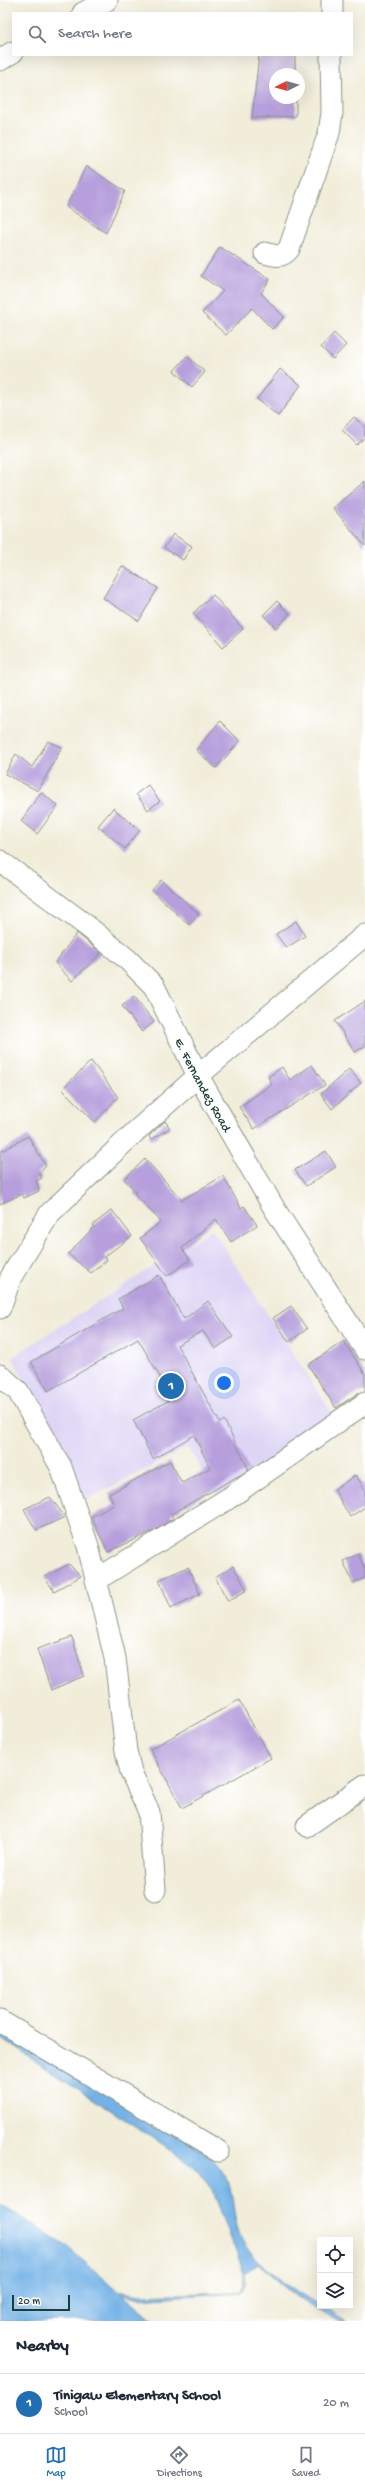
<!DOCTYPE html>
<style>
body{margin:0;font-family:"Gochi Hand",sans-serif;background:#f2f2f3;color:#1f2937}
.controls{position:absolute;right:12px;bottom:12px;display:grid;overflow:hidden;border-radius:0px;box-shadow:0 4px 16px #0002}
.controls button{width:36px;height:36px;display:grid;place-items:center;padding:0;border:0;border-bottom:1px solid #e0e1e3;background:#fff;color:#1f2937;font:20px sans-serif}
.compass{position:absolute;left:269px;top:68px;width:36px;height:36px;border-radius:50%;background:#fff;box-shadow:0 4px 16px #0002;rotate:265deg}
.scale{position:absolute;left:12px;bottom:10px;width:58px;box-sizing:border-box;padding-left:4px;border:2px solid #1f3d34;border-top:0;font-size:11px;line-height:14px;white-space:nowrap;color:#1f3d34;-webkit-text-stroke:3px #fff;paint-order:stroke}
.you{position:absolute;left:224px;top:1383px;width:14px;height:14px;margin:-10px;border:3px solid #fff;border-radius:50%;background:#1a73e8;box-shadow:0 0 0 6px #1a73e833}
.badge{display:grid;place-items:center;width:26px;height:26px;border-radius:50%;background:#1f6fb2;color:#fff;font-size:13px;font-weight:700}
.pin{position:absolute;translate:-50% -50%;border:2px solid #fff;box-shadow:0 1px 4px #0006}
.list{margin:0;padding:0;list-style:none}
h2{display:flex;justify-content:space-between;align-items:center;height:52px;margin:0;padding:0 16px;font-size:17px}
h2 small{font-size:13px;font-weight:400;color:#747a83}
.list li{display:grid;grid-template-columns:26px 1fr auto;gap:12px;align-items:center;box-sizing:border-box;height:60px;padding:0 16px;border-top:1px solid #e0e1e3}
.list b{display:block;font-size:15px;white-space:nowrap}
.list p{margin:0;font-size:13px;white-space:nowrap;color:#747a83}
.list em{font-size:13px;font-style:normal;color:#747a83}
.icon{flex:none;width:22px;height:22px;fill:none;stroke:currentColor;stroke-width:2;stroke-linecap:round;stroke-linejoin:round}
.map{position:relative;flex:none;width:365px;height:2321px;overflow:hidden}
.search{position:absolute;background:#fff;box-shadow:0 4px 16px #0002;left:12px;right:12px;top:12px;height:44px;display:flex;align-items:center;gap:10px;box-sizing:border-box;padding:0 14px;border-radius:0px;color:#747a83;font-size:15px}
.sheet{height:112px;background:#fff}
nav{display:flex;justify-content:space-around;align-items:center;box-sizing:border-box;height:56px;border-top:1px solid #e0e1e3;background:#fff;font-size:11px;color:#747a83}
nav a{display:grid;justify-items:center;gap:2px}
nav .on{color:#1f6fb2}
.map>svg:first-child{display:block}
</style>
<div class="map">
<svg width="365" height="2321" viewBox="0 0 365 2321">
<rect width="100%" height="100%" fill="#fff"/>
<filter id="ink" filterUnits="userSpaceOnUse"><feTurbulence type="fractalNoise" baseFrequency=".025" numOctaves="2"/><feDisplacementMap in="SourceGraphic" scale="8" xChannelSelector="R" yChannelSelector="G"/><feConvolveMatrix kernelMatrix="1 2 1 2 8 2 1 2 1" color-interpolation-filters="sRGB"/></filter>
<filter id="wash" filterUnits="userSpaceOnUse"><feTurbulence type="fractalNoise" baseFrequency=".012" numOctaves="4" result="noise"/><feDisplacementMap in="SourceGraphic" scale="16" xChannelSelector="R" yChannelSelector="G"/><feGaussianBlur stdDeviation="0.9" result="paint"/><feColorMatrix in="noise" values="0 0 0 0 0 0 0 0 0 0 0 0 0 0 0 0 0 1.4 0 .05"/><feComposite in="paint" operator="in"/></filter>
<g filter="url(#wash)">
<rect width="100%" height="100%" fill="#f1edd9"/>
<!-- built -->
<path fill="#ded5f5" d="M 212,1229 L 334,1416 L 217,1496 L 188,1447 L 86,1500 L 12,1357 Z"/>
<!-- water -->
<path fill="#73b2e6" stroke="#49788d" d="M 0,2026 L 206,2152 C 215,2162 224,2171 229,2184 C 235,2204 232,2218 242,2240 C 258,2272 318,2303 347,2321 C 321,2321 278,2281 258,2263 L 245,2273 L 245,2285 L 241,2292 L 139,2299 L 121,2294 L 153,2321 L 0,2321 L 0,2204 L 65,2245 L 118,2291 L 140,2295 L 235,2292 L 241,2291 L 244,2285 L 244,2273 L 213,2191 L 197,2170 L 164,2145 L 0,2038 Z"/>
<g id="blocks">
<!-- building -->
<g fill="#b69fdc">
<path d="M 259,55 L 295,55 L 295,74 L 275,74 L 275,98 L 296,98 L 296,116 L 252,118 Z"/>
<path d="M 86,166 L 125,191 L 106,233 L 66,207 Z"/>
<path d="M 220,247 L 270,279 L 261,293 L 284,317 L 272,329 L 252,308 L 226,335 L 202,313 L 223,291 L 201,276 Z"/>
<path d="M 334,333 L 346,345 L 333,359 L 321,347 Z"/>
<path d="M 187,356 L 205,372 L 192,387 L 174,371 Z"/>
<path d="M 280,369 L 301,385 L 278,416 L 257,399 Z"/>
<path d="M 354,417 L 365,427 L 365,437 L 357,445 L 342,430 Z"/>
<path d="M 365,481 L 365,546 L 333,508 Z"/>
<path d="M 173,534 L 192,546 L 183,560 L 164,548 Z"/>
<path d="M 122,566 L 158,588 L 139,621 L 103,598 Z"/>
<path d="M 213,595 L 243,629 L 223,647 L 193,613 Z"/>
<path d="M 277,601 L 290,614 L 276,628 L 263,615 Z"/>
<path d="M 220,721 L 240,741 L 216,768 L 196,750 Z"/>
<path d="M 48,741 L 62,747 L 38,791 L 5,774 L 16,754 L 32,767 Z"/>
<path d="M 148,785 L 160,801 L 148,810 L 136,794 Z"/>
<path d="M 41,792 L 58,806 L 37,834 L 21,821 Z"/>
<path d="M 113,808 L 140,830 L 125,849 L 98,826 Z"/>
<path d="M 161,880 L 199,914 L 189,925 L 152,890 Z"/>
<path d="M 296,921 L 305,936 L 286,948 L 276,934 Z"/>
<path d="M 77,933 L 101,953 L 72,981 L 55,963 Z"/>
<path d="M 134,996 L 154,1022 L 142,1032 L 122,1006 Z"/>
<path d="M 365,1001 L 365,1046 L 355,1052 L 335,1021 Z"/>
<path d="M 91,1061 L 118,1097 L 95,1122 L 62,1089 Z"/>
<path d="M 312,1065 L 325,1085 L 254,1129 L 239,1107 L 272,1084 L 268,1077 L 282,1067 L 290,1080 Z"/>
<path d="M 349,1069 L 361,1083 L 332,1109 L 321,1094 Z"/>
<path d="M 165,1121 L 170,1128 L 151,1140 L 149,1136 Z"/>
<path d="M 28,1136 L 46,1166 L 38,1173 L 42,1178 L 36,1181 L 39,1191 L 24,1198 L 22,1194 L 0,1204 L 0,1152 Z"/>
<path d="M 326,1151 L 336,1167 L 306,1186 L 295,1170 Z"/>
<path d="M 145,1159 L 182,1200 L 223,1176 L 241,1208 L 244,1206 L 257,1225 L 231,1242 L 216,1219 L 182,1248 L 190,1260 L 167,1276 L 140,1238 L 161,1222 L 134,1193 L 136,1192 L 124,1179 Z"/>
<path d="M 112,1210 L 132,1236 L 105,1256 L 107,1260 L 91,1273 L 68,1254 L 94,1227 L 93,1225 Z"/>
<path d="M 159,1275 L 184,1319 L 208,1301 L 233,1337 L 215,1349 L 203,1331 L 177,1345 L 220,1423 L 224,1420 L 249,1470 L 171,1514 L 173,1519 L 155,1530 L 108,1552 L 91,1517 L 114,1505 L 109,1494 L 170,1461 L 182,1483 L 210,1468 L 194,1435 L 153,1459 L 133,1420 L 170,1400 L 160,1383 L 163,1382 L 138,1339 L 48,1391 L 31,1362 L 123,1308 L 118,1299 Z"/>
<path d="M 291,1306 L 307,1329 L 289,1342 L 273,1318 Z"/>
<path d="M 344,1341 L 365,1374 L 365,1391 L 358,1393 L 336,1408 L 308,1365 Z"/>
<path d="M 356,1475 L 365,1490 L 365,1507 L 350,1517 L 334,1489 Z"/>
<path d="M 50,1497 L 65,1517 L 36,1530 L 24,1509 Z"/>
<path d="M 358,1554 L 365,1569 L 365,1578 L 353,1583 L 343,1561 Z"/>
<path d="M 69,1564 L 81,1576 L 54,1591 L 44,1577 Z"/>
<path d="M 233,1566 L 247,1590 L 228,1601 L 215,1577 Z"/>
<path d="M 188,1567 L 200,1594 L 171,1608 L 159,1580 Z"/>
<path d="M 72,1637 L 84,1676 L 51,1690 L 37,1649 Z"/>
<path d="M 239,1700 L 271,1758 L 182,1808 L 150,1749 Z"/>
</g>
</g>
</g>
<g filter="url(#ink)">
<use href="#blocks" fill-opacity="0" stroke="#889586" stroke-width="1"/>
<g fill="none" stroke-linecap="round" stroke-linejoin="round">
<!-- minor casing -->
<g stroke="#889586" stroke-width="23">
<g id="minor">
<path d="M 83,13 L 107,0"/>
<path d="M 332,13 L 332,0"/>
<path d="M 0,60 L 13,52"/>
<path d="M 265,253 C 275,256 282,258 289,249 L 329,133 L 332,113 L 331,55"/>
<path id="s1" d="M 0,861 L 87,926 L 127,959 L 154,986 L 198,1076 L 274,1208 L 365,1349"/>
<path d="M 0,1308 L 11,1277 L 50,1213 L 135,1132 L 198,1076 L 365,935"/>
<path d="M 0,1375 L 18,1391 L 61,1467 L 88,1546 L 115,1658 L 126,1751 L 131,1772 L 149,1812 L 155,1890"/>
<path d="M 96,1580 L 229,1498 L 365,1403"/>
<path d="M 307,1826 L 365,1785"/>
<path d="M 0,2021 L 218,2151"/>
</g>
</g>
<!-- minor -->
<use href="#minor" stroke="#fff" stroke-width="21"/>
</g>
</g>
<g text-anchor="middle" stroke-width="3.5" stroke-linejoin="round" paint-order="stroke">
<!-- street labels -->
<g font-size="13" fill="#1f3d34" stroke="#fff">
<text dy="5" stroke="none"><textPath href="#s1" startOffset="309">E. Fernandez Road</textPath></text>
</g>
</g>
</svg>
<div class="controls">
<button><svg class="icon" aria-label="locate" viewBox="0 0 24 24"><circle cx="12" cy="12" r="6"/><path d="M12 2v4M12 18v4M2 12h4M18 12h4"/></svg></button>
<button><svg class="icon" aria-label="layers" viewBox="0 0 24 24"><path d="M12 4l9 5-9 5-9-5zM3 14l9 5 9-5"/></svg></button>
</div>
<svg class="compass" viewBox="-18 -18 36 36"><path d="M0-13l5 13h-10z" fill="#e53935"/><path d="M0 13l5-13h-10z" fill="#747a83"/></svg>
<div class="scale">20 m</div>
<div class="you"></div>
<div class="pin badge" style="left:171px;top:1386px">1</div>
<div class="search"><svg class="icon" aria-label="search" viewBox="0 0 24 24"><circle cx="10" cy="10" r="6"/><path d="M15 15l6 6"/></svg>Search here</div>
</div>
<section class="sheet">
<h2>Nearby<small></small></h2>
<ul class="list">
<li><span class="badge">1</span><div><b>Tinigaw Elementary School</b><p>School</p></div><em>20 m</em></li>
</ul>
</section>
<nav>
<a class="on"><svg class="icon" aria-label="map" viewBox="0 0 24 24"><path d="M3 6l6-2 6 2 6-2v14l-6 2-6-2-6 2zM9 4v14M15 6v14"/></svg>Map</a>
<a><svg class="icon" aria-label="directions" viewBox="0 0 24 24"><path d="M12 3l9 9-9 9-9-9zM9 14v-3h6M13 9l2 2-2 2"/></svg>Directions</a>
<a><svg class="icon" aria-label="saved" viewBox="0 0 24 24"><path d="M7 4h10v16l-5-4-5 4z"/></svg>Saved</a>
</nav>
